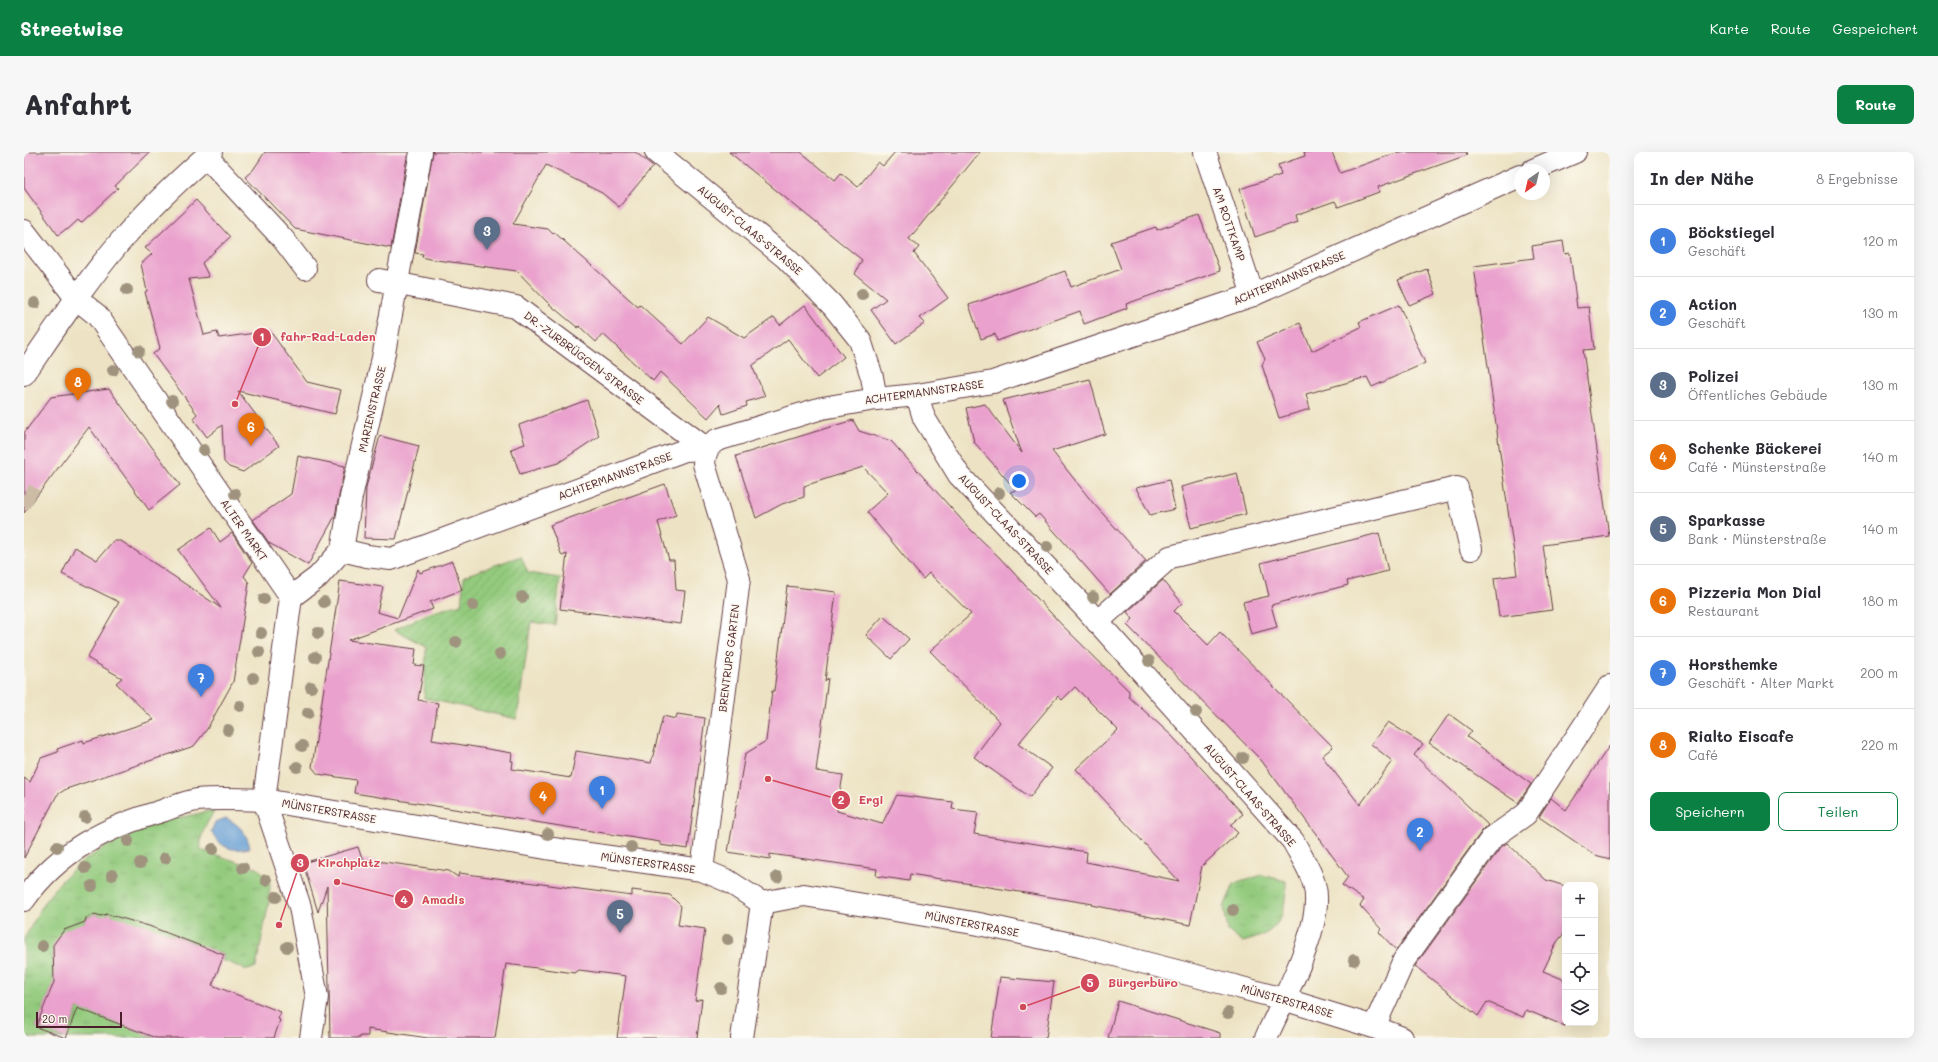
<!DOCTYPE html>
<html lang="de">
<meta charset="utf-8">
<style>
body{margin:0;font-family:Mali,sans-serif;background:#f7f7f7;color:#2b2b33}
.controls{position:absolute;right:12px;bottom:12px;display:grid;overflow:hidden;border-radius:8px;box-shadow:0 4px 16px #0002}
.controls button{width:36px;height:36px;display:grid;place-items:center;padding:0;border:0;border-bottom:1px solid #e1e1e2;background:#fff;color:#2b2b33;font:20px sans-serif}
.compass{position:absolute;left:1490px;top:12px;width:36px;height:36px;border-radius:50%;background:#fff;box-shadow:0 4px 16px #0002;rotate:214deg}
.scale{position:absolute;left:12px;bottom:10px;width:86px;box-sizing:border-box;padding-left:4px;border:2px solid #4a1f2b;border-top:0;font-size:11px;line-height:14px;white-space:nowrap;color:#4a1f2b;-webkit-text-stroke:3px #fbf7ec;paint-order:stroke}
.you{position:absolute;left:995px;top:329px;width:14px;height:14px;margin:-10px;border:3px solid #fff;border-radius:50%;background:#1a73e8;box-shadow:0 0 0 6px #1a73e833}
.badge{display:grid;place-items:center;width:26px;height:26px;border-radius:50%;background:#0b8043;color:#fff;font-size:13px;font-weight:700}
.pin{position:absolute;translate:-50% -33px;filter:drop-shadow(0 1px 2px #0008)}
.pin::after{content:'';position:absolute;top:21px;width:14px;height:12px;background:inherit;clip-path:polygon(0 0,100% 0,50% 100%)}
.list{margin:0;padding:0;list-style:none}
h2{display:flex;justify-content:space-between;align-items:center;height:52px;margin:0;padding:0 16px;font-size:17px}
h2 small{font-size:13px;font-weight:400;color:#7c7c81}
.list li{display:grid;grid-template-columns:26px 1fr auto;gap:12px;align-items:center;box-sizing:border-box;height:72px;padding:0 16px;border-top:1px solid #e1e1e2}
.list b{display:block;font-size:15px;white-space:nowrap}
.list p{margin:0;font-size:13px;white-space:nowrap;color:#7c7c81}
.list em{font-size:13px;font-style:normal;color:#7c7c81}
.actions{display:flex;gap:8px;padding:12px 16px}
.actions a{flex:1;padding:9px 0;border:1px solid #0b8043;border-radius:8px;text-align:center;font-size:14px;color:#0b8043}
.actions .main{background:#0b8043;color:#fff}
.icon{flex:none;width:22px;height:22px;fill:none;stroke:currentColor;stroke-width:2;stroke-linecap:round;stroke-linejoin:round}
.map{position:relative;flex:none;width:1586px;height:886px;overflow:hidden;border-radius:8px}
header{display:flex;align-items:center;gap:24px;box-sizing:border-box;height:56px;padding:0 20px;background:#0b8043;color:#fff}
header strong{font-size:19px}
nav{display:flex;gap:22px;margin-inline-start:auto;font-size:14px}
.intro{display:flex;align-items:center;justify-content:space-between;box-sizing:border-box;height:96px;padding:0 24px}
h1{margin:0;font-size:28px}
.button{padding:10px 18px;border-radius:8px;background:#0b8043;color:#fff;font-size:14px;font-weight:700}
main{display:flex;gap:24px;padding:0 24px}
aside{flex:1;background:#fff;border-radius:8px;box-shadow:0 4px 16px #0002}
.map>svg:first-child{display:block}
</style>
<header>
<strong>Streetwise</strong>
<nav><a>Karte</a><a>Route</a><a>Gespeichert</a></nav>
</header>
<div class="intro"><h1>Anfahrt</h1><a class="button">Route</a></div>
<main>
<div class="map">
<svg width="1586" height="886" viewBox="0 0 1586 886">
<defs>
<pattern id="grass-tufts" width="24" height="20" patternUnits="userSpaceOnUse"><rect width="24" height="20" fill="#93ca7d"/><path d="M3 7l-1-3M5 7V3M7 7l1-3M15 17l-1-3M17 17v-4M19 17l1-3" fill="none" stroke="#80ad6c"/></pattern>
<pattern id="garden-furrows" width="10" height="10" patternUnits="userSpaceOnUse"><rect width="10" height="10" fill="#93ca7d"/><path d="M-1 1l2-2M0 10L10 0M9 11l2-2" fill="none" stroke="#80ad6c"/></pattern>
</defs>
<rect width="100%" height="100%" fill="#fbf7ec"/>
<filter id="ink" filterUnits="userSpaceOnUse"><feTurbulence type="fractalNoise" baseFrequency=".025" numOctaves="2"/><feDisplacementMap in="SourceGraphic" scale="8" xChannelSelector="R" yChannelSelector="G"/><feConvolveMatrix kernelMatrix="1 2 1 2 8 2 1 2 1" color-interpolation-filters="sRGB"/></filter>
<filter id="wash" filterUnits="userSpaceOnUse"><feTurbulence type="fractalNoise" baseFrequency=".012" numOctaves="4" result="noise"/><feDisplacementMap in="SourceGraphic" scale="16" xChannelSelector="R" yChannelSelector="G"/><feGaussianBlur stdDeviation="0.9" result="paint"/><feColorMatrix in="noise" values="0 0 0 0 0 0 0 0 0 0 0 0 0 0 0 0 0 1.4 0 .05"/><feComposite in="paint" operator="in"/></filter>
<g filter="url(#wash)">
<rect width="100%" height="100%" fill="#ede3c4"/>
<!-- grass -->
<g fill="url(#grass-tufts)" stroke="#6e7454">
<path d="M 191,658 C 183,671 175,682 177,698 L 233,716 L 244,725 L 246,733 L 245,750 L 232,815 L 224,818 L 198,808 L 200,803 L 197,801 L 171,797 L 173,792 L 143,781 L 119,778 L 121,772 L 117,771 L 115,776 L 90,767 L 87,760 L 84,762 L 86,768 L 71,762 L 62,766 L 60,774 L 35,802 L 29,802 L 29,806 L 35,806 L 41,819 L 27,838 L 12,875 L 41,886 L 0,886 L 0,787 L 21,749 L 37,729 L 59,709 L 84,693 L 115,678 L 144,668 Z"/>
<path d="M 1238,723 L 1262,729 C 1262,765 1255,782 1218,790 L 1204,779 L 1200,755 L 1210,732 Z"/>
<path d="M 54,856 L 133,886 L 42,886 Z"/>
</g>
<!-- garden -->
<path fill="url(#garden-furrows)" stroke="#6e7454" d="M 497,404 L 504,421 L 536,426 L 531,473 L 507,470 L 493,567 L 400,546 L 402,495 L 370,478 L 403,462 L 437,452 L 440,424 Z"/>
<!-- water -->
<path fill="#669ed4" stroke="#585e80" d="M 202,666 C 216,673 223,681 226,696 C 205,700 199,696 187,680 L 191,670 Z"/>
<g id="blocks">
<!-- building -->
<g fill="#eaa1cd">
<path d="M 0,0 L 126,0 L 91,34 L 94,36 L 57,71 L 54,68 L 43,78 L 42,77 L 34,83 L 0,36 Z"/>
<path d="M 241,0 L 384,0 L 367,96 L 271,77 L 221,25 L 229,18 Z"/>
<path d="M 409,0 L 611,0 L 629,14 L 595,55 L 578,41 L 522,13 L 489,72 L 524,77 L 529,82 L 530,80 L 614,155 L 616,153 L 659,192 L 684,165 L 720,186 L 750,165 L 756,173 L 781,153 L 820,205 L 793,226 L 764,187 L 728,214 L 741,244 L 722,250 L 723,254 L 699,262 L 696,252 L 684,266 L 636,220 L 629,229 L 579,182 L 572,190 L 555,174 L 554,176 L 524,151 L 493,119 L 405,107 L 398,105 L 399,102 L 391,101 Z"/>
<path d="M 705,0 L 777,0 L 811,28 L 817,21 L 834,35 L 854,10 L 859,14 L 871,0 L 956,0 L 885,87 L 895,95 L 890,101 L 924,146 L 896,166 L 901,171 L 872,192 L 847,158 L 862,147 L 831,122 L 838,108 Z"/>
<path d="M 1280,0 L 1308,0 L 1316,21 L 1375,0 L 1442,0 L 1443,3 L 1354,35 L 1355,40 L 1314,55 L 1311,49 L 1271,63 L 1273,70 L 1231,85 L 1216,37 L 1257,23 L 1254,13 L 1281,4 Z"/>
<path d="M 172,48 L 206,85 L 178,111 L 185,125 L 165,127 L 180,183 L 193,180 L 195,186 L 246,179 L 283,230 L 317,238 L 311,262 L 214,239 L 255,294 L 219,320 L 205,315 L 200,310 L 198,273 L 183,285 L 169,266 L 173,262 L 129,202 L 136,196 L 121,140 L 123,139 L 117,112 L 128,102 L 121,96 Z"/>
<path d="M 1175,63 L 1196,119 L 1102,152 L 1103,156 L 1060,172 L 1056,159 L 973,189 L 971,182 L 957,187 L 945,153 L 1041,119 L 1047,135 L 1097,117 L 1087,90 L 1132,75 L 1133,78 Z"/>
<path d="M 1539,89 L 1541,102 L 1546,101 L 1553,156 L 1565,155 L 1570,197 L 1559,198 L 1585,384 L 1519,393 L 1528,458 L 1475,465 L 1470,426 L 1493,423 L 1450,114 L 1510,106 L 1508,94 Z"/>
<path d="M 1403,117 L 1412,142 L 1385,153 L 1374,128 Z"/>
<path d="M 1375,153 L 1401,211 L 1348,235 L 1343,225 L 1282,242 L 1286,257 L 1255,266 L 1238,213 L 1241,207 L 1233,190 L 1276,171 L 1288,199 L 1337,175 L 1335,170 Z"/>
<path d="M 1066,227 L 1081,282 L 1028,299 L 1069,351 L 1122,409 L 1086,442 L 1015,362 L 1011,365 L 986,340 L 992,338 L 950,290 L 942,256 L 961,252 L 998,301 L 979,248 Z"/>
<path d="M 85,237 L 156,333 L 125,358 L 65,275 L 0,361 L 0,281 L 27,245 Z"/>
<path d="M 563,248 L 575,284 L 534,311 L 496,322 L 487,297 L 501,292 L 495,273 Z"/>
<path d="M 829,268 L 835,279 L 867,289 L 945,376 L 975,405 L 1037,472 L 1105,539 L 1105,545 L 1148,584 L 1219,662 L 1206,673 L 1214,681 L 1178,714 L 1166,773 L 1068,753 L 1069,752 L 886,722 L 885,729 L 852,724 L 853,717 L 746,702 L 746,707 L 704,700 L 721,602 L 742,589 L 748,539 L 750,539 L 763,434 L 812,440 L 801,529 L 804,526 L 792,619 L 819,623 L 813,659 L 858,672 L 873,643 L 929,650 L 928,657 L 954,660 L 950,682 L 1063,700 L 1062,710 L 1155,729 L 1052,617 L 1094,578 L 1051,535 L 1038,548 L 1034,544 L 994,592 L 1028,616 L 1006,645 L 950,605 L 976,570 L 906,499 L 947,462 L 905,421 L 899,427 L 843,360 L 864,341 L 839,315 L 780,334 L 780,345 L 758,352 L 732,366 L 712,304 Z"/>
<path d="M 356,284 L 395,294 L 372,387 L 340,386 L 342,335 Z"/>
<path d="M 274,304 L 321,314 L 311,364 L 284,413 L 245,391 L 229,368 L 267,342 Z"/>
<path d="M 1213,321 L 1222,362 L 1167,376 L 1157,335 Z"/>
<path d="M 1145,328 L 1151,357 L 1126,363 L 1112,336 Z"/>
<path d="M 641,332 L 652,363 L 634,370 L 645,408 L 650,408 L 652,438 L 661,439 L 657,472 L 536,457 L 543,402 L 538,404 L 526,373 Z"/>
<path d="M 187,376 L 196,390 L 208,381 L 228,411 L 220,424 L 225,431 L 209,530 L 183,577 L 170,594 L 42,637 L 33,643 L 0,706 L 0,626 L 6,630 L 17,606 L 34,600 L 33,597 L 59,588 L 60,591 L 130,568 L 92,531 L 98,526 L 63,506 L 95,450 L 38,422 L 51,395 L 73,408 L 89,389 L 97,389 L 197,456 L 154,398 Z"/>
<path d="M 1355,381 L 1364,419 L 1323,429 L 1324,433 L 1247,453 L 1253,475 L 1227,482 L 1219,450 L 1245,444 L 1237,411 Z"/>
<path d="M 428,409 L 438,438 L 406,450 L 409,457 L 324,488 L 392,497 L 390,513 L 400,514 L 394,548 L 414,551 L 408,588 L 488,601 L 487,609 L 489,609 L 488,617 L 547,626 L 552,599 L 627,611 L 639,564 L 652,567 L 653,562 L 681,566 L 664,697 L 636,693 L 636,690 L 330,641 L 332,628 L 294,622 L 288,615 L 316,429 L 359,435 L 353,460 L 374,466 L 394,417 L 396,421 Z"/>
<path d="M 1139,428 L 1158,451 L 1150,459 L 1184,493 L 1196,480 L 1309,595 L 1298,604 L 1336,653 L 1368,609 L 1347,592 L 1364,570 L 1399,592 L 1390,603 L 1464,673 L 1458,679 L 1372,798 L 1355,780 L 1357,777 L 1336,754 L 1340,748 L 1318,733 L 1324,725 L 1237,608 L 1103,473 L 1109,467 L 1103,460 Z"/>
<path d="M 859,464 L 885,487 L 867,507 L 842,483 Z"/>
<path d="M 1425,562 L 1448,579 L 1443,585 L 1507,632 L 1494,651 L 1405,591 Z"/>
<path d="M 1586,593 L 1586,707 L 1571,703 L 1515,665 L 1527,646 L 1542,658 Z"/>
<path d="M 1483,691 L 1522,728 L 1541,734 L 1541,780 L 1533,790 L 1519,819 L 1541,828 L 1541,874 L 1502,858 L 1499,865 L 1463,850 L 1454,864 L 1391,814 L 1477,695 Z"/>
<path d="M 334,695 L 338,707 L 425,719 L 434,725 L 435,721 L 608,744 L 608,738 L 646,743 L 657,754 L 654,773 L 681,777 L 671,849 L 678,847 L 673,886 L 593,886 L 602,824 L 555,818 L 551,821 L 482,812 L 471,886 L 404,886 L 344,877 L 344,884 L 336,884 L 336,886 L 306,886 L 303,734 L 294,760 L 279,711 Z"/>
<path d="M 71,762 L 77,764 L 83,762 L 125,774 L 200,803 L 188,833 L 257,860 L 254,867 L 256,868 L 250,886 L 132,886 L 53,856 L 42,886 L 12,875 L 30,830 L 29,793 L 40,778 L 61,770 L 62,766 Z"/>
<path d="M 976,825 L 1030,830 L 1022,886 L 967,886 Z"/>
<path d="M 1094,849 L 1196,881 L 1196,886 L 1084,886 Z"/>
</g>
</g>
</g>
<g filter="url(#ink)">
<use href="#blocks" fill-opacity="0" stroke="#623c42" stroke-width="1"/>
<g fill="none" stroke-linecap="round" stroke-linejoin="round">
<!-- minor-tunnel -->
<path stroke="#ccbca5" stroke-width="22" stroke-dasharray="22 11" stroke-linecap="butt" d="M 0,342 L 10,348"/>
<!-- minor casing -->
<g stroke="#623c42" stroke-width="24">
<g id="minor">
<path d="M 632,0 L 762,106 L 808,153 L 836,188 L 848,225 L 852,247"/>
<path d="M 1181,0 L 1229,143"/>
<path d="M 182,4 L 259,87 L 281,116"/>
<path d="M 1509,18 L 1551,0"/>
<path d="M 0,79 L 53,147 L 73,163 L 267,445 L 240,648 L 276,755 L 293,845 L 287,886"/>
<path d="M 355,128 L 492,155 L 683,297"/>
<path d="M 0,222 C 31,177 61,131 96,90 C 124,57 155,28 187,0"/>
<path d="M 893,243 L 900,266 L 935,323 L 1062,457 L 1269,689 C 1278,706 1292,726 1292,745 C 1294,784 1258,850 1242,886"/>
<path d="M 318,398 L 343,404 L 367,407 L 661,298 L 683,297"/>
<path d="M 267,445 L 294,425 L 318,398 L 327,345 L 359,206 L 397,0"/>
<path d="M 1073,470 L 1146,405 L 1433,336 L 1447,397"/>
<path d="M 678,718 L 715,427 L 680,312 C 681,301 683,294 693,288 L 798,256 L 852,247 L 893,243 L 969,230 L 1229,143 L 1496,24"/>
<path d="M 0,748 C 34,699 83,675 138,659 C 149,655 161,650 173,648 C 195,646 217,647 240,648 L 522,696 L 678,718 L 704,729 L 738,751 L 780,743 L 955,772 L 1056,794 L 1199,831 L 1259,847 L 1350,875 L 1378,886"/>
<path d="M 1350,875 L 1380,808 L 1468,686 L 1502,662 L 1586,534"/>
<path d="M 718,886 L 738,751"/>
</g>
</g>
<!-- minor -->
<use href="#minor" stroke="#fff" stroke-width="22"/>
</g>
<!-- trees -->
<g fill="#9f937e">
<circle cx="103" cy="138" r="6"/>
<circle cx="838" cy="142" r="6"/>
<circle cx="11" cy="151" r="6"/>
<circle cx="115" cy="199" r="6"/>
<circle cx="89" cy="218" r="6"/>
<circle cx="148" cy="249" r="6"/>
<circle cx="180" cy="298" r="6"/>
<circle cx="975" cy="341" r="6"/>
<circle cx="211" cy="342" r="6"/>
<circle cx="1023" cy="395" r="6"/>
<circle cx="498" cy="445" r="6"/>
<circle cx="1069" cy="445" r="6"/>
<circle cx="240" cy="447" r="6"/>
<circle cx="300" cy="450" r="6"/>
<circle cx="449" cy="453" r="6"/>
<circle cx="237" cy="481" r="6"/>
<circle cx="294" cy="481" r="6"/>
<circle cx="432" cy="490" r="6"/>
<circle cx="235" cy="500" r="6"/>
<circle cx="476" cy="502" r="6"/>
<circle cx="291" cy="505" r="6"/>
<circle cx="1125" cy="509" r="6"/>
<circle cx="229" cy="526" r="6"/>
<circle cx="287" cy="535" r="6"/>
<circle cx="216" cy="554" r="6"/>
<circle cx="1172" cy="560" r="6"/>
<circle cx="284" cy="561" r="6"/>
<circle cx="204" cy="578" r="6"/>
<circle cx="278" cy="594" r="6"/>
<circle cx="1219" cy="606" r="6"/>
<circle cx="273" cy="615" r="6"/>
<circle cx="61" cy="665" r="6"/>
<circle cx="524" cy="682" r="6"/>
<circle cx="104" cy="689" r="6"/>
<circle cx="33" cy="695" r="6"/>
<circle cx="607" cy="695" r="6"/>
<circle cx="189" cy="697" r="6"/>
<circle cx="141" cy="706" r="6"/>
<circle cx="116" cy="711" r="6"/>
<circle cx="61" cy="716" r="6"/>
<circle cx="219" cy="716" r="6"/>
<circle cx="88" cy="723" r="6"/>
<circle cx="753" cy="725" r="6"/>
<circle cx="242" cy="728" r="6"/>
<circle cx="68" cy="734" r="6"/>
<circle cx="252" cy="745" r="6"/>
<circle cx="1209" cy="758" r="6"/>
<circle cx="704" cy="787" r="6"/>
<circle cx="18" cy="794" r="6"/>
<circle cx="263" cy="795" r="6"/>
<circle cx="1330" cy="808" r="6"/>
<circle cx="697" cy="836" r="6"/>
<circle cx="1204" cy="861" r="6"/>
</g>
</g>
<g text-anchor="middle" stroke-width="3" stroke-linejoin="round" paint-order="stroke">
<!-- street labels -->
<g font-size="11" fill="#4a1f2b" stroke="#fbf7ec">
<text transform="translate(1205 72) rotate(71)" y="4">AM ROTTKAMP</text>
<text transform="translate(726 78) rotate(40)" y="4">AUGUST-CLAAS-STRASSE</text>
<text transform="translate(1265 126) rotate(-23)" y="4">ACHTERMANNSTRASSE</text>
<text transform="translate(560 206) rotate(37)" y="4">DR.-ZURBRÜGGEN-STRASSE</text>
<text transform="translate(900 240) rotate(-8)" y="4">ACHTERMANNSTRASSE</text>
<text transform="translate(348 257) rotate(-77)" y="4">MARIENSTRASSE</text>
<text transform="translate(591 324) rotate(-20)" y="4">ACHTERMANNSTRASSE</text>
<text transform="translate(982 372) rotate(47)" y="4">AUGUST-CLAAS-STRASSE</text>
<text transform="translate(220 378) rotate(55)" y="4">ALTER MARKT</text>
<text transform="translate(705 506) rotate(-83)" y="4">BRENTRUPS GARTEN</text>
<text transform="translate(1226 643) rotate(49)" y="4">AUGUST-CLAAS-STRASSE</text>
<text transform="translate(305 659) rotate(10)" y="4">MÜNSTERSTRASSE</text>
<text transform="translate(624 711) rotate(8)" y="4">MÜNSTERSTRASSE</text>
<text transform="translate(948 772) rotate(11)" y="4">MÜNSTERSTRASSE</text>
<text transform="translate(1263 849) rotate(16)" y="4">MÜNSTERSTRASSE</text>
</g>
</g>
<!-- callouts -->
<path fill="none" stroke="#d1495b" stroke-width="1.5" d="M211 252L238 185M744 627L817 648M255 773L276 711M313 730L380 747M999 855L1066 831"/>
<g fill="#d1495b" stroke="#fbf7ec" stroke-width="1.5">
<circle cx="211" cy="252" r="4"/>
<circle cx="744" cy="627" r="4"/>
<circle cx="255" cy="773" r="4"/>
<circle cx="313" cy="730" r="4"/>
<circle cx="999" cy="855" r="4"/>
<circle cx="238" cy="185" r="10"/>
<circle cx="817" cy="648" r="10"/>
<circle cx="276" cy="711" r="10"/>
<circle cx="380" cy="747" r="10"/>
<circle cx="1066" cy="831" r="10"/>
</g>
<g font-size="12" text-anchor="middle" font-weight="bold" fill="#fff">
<text x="238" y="189">1</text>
<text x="817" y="652">2</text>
<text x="276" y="715">3</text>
<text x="380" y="752">4</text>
<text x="1066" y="835">5</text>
</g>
<g font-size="12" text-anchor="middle" font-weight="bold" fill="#d1495b" stroke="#fbf7ec" stroke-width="3" stroke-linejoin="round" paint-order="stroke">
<text x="304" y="189">fahr-Rad-Laden</text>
<text x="847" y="652">Ergi</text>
<text x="325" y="715">Kirchplatz</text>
<text x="419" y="752">Amadis</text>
<text x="1119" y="835">Bürgerbüro</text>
</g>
</svg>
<div class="controls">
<button>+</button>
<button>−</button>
<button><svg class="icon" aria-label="locate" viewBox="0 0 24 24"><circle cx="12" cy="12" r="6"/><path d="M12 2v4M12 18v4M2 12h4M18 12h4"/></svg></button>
<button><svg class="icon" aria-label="layers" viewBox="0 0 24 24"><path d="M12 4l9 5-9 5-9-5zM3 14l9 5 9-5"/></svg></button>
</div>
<svg class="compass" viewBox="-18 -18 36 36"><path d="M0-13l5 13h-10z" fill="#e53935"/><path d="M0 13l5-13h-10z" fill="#7c7c81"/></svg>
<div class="scale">20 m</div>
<div class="you"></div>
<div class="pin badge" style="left:578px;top:657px;background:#3f7fe0">1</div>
<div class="pin badge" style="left:1396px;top:699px;background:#3f7fe0">2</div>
<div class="pin badge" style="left:463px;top:98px;background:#5c6f8a">3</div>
<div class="pin badge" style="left:519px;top:663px;background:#e8710a">4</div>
<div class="pin badge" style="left:596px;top:781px;background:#5c6f8a">5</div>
<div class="pin badge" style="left:227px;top:294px;background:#e8710a">6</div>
<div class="pin badge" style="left:177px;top:545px;background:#3f7fe0">7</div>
<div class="pin badge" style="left:54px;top:249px;background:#e8710a">8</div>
</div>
<aside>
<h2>In der Nähe<small>8 Ergebnisse</small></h2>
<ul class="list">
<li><span class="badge" style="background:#3f7fe0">1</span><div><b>Böckstiegel</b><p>Geschäft</p></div><em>120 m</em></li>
<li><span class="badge" style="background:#3f7fe0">2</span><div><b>Action</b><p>Geschäft</p></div><em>130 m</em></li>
<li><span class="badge" style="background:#5c6f8a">3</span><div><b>Polizei</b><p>Öffentliches Gebäude</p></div><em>130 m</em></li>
<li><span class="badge" style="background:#e8710a">4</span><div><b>Schenke Bäckerei</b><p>Café · Münsterstraße</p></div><em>140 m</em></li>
<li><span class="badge" style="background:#5c6f8a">5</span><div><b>Sparkasse</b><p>Bank · Münsterstraße</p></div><em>140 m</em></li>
<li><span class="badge" style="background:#e8710a">6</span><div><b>Pizzeria Mon Dial</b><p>Restaurant</p></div><em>180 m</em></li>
<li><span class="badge" style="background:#3f7fe0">7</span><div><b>Horsthemke</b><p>Geschäft · Alter Markt</p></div><em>200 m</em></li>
<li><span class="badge" style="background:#e8710a">8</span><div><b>Rialto Eiscafe</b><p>Café</p></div><em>220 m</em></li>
</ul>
<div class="actions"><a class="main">Speichern</a><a>Teilen</a></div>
</aside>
</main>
